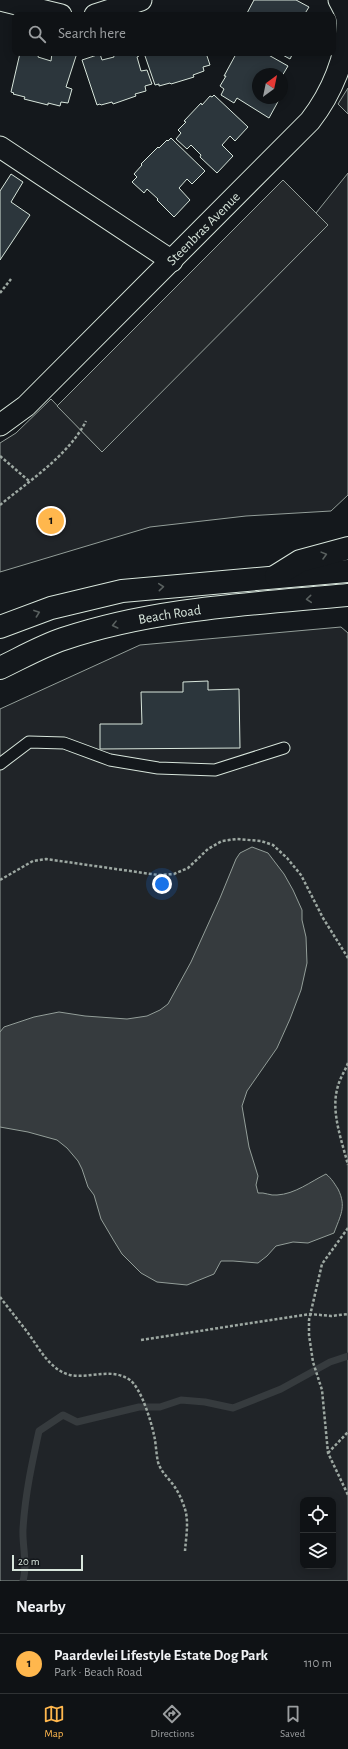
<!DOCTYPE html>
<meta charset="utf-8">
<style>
body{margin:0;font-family:"Alegreya Sans",sans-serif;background:#181b1e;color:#f1f3f6}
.controls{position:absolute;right:12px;bottom:12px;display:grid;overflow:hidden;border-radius:8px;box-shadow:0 2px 10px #0003}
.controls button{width:36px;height:36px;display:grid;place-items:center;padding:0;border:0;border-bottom:1px solid #2f3234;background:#0f1215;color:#f1f3f6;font:20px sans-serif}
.compass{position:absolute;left:252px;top:68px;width:36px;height:36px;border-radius:50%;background:#0f1215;box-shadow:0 2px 10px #0003;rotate:33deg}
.scale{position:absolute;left:12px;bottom:10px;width:71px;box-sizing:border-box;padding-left:4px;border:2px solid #d8e6dc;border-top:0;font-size:11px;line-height:14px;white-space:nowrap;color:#d8e6dc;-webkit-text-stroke:3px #14181c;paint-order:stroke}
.you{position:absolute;left:162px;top:884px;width:14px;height:14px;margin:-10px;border:3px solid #fff;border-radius:50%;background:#1a73e8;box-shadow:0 0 0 6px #1a73e833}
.badge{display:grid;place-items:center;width:26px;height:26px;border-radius:50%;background:#ffb74d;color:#111;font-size:13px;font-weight:700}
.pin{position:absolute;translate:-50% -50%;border:2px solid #fff;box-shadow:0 1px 4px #0006}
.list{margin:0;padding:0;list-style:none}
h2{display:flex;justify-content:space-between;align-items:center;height:52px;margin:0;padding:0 16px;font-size:17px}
h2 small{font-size:13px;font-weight:400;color:#9b9ea0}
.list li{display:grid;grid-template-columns:26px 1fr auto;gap:12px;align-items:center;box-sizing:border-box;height:60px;padding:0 16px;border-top:1px solid #2f3234}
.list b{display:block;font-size:15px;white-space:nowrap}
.list p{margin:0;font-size:13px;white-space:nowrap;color:#9b9ea0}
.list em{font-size:13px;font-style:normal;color:#9b9ea0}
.icon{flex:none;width:22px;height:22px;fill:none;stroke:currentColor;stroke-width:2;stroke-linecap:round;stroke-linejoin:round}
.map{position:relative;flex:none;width:348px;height:1581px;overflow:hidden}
.search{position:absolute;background:#0f1215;box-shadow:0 2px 10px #0003;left:12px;right:12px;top:12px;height:44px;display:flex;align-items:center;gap:10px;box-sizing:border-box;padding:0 14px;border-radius:8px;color:#9b9ea0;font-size:15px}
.sheet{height:112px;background:#0f1215}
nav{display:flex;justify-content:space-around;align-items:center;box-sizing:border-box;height:56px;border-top:1px solid #2f3234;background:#0f1215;font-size:11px;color:#9b9ea0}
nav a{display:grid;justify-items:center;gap:2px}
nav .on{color:#ffb74d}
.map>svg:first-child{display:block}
</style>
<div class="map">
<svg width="348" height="1581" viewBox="0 0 348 1581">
<rect width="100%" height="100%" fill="#14181c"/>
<!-- green -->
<g fill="#202428" stroke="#939e99" fill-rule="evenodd">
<path d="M 348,88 L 348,114 L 338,104 Z"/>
<path d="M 348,173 L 348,495 L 331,511 L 246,516 L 150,527 L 0,572 L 0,443 L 16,433 L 51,399 L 101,451 L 328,225 L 316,213 Z"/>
<path d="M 341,627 L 348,633 L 348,1581 L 0,1581 L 0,709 L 140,645 ZM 303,1500 L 333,1500 L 333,1566 L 303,1566 Z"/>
</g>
<!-- parking -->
<path fill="#24282b" stroke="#939e99" d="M 283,180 L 328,225 L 102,452 L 57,406 Z"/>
<!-- water -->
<path fill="#363b3e" stroke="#939e99" d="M 252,847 L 268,853 L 284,874 L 293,890 L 302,910 L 302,920 L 306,937 L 307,963 L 301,990 L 290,1019 L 277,1048 L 247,1091 L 242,1106 L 249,1147 L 258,1176 L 256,1185 L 258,1193 C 265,1192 270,1196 277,1195 C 295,1194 310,1182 326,1174 C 332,1179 334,1183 338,1189 C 347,1207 340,1216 334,1233 L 308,1243 L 293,1242 L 276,1246 L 267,1256 L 258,1263 L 233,1261 L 221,1261 L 214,1274 L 187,1285 L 157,1282 L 141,1273 L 122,1254 L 114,1241 L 101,1219 L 94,1195 L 88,1187 L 82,1169 L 78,1161 L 67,1148 L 57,1140 L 28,1132 L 0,1127 L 0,1032 L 4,1027 L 34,1017 L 59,1012 L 85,1016 L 127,1019 L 147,1016 L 160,1010 L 168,1004 L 191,962 L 220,898 L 236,859 L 240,853 Z"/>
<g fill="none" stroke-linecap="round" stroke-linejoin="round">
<!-- stream -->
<path stroke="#363b3e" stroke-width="7" d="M 23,1581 C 28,1564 22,1546 23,1529 C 25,1495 32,1463 39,1431 L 63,1415 L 77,1422 L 139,1407 L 160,1407 L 181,1400 L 205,1402 L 233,1408 L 281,1389 L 330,1362 L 348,1356"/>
</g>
<!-- building -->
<g fill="#2c363c" stroke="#d8e6dc">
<path d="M 254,0 L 296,0 L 309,7 L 304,15 L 246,15 Z"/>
<path d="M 20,53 L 39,53 L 38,57 L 51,61 L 52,53 L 77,53 L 66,87 L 72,89 L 68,103 L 61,102 L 60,106 L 48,103 L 48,105 L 24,99 L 25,97 L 13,94 L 14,93 L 11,92 Z"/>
<path d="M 113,53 L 138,53 L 139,56 L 137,57 L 141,71 L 147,70 L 152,84 L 145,86 L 146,91 L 135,94 L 136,96 L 113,104 L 112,102 L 101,105 L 100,104 L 97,105 L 82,60 L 100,54 L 102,60 L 114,57 Z"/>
<path d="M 144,53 L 206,53 L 210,65 L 203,67 L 204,71 L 193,75 L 194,77 L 171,84 L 170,83 L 159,86 L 159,84 L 155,85 Z"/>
<path d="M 239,53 L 265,53 L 288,66 L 282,76 L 282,74 L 258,74 L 258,98 L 280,98 L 269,118 L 237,98 L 234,103 L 221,95 L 224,89 L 220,86 L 226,76 L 224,76 L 236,54 L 238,55 Z"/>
<path d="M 279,53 L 293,53 L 290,59 Z"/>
<path d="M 214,95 L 248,127 L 235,141 L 230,136 L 222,145 L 233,156 L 217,173 L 200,157 L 201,155 L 191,145 L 187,149 L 176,139 L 181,133 L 178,130 L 186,122 L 184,121 L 201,103 L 202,105 L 210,96 L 212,97 Z"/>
<path d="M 171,138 L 205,171 L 192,184 L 187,179 L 179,188 L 190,200 L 174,217 L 157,200 L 158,199 L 147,189 L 144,193 L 132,182 L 137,177 L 134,174 L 142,165 L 141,164 L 158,147 L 159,148 L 167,140 L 168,141 Z"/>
<path d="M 11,174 L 23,182 L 11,202 L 30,215 L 0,260 L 0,191 Z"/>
<path d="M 208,681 L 208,690 L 239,689 L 240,748 L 100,749 L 100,724 L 142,724 L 141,692 L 183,692 L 183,682 Z"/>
</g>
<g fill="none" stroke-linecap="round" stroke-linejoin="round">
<!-- lane casing -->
<g stroke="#d8e6dc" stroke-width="13">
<path id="lane" d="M 0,764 L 29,742 L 64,743 L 110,760 L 158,768 L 215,770 L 284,748"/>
</g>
<!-- street casing -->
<g stroke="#d8e6dc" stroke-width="23">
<g id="street">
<path d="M 0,0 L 61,15"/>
<path d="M 95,15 L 141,0"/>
<path d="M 0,147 L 172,261"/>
<path id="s1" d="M 0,425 L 26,406 L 310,121 C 331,94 348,56 347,20 C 347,14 342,6 339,0"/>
</g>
</g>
<!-- secondary casing -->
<g stroke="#d8e6dc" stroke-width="24">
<g id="secondary">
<path d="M 0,627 L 51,608 L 122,591 L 348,571"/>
<path id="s2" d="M 0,668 C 21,658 42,646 63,639 C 155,608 253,604 348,595"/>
</g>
</g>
<!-- primary casing -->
<g stroke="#d8e6dc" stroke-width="24">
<path id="primary" d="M 276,576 L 300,561 L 348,548"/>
</g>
<!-- path -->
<g stroke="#9da8a2" stroke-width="2.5" stroke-dasharray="3 2" stroke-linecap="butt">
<path d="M 0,293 L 11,279"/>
<path d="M 0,456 L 29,481"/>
<path d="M 0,505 C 29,481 69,455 86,421"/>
<path d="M 0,880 L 33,861 L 46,859 L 158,875 L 174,874 L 188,868 L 208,849 L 222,841 L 237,839 L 261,841 L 273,845 L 287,858 L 301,875 L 323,918 L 348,958"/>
<path d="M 348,1063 C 345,1071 340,1078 338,1086 C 330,1111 342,1141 348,1165"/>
<path d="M 348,1228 L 322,1264 L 309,1320 L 309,1335 L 313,1362 L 322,1390 L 328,1453 L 348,1495"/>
<path d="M 0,1297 C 9,1309 19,1321 28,1333 C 39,1348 50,1370 70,1375 C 90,1379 111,1367 130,1380 C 141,1388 151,1421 154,1435 C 156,1443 156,1453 158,1462 C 161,1473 171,1480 176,1489 C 180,1495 183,1503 185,1509 C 189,1522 186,1537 185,1551"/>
<path d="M 141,1340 L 310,1314 L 331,1316 L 348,1314"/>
<path d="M 328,1453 L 348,1432"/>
</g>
<!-- lane -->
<use href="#lane" stroke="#14181c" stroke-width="11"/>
<!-- street -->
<use href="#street" stroke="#14181c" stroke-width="21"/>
<!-- secondary -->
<use href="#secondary" stroke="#14181c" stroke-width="22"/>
<!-- primary -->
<use href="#primary" stroke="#14181c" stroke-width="22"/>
</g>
<!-- one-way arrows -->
<defs><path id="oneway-chevron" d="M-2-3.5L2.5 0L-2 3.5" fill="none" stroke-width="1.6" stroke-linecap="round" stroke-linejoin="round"/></defs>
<g stroke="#59605f">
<use href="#oneway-chevron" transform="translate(324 555) rotate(-15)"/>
<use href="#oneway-chevron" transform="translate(161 587) rotate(-5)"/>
<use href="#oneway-chevron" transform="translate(309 599) rotate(175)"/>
<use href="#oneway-chevron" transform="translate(37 613) rotate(-20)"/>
<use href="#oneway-chevron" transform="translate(115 625) rotate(166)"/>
</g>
<g text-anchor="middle" stroke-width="3" stroke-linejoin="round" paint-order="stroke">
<!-- street labels -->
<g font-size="14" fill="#d8e6dc" stroke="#14181c">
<text dy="5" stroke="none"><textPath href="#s1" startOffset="283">Steenbras Avenue</textPath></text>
<text dy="5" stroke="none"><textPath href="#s2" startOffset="179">Beach Road</textPath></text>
</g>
</g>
</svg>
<div class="controls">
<button><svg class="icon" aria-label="locate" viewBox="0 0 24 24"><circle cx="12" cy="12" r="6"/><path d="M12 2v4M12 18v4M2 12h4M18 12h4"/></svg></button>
<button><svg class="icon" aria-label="layers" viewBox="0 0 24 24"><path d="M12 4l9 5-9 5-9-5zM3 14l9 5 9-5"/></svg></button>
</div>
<svg class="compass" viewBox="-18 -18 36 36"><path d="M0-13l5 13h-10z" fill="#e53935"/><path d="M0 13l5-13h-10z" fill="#9b9ea0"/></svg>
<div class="scale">20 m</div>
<div class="you"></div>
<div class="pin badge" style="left:51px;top:521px">1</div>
<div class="search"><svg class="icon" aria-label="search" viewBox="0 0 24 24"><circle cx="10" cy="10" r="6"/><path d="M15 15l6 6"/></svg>Search here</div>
</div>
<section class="sheet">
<h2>Nearby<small></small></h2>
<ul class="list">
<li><span class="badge">1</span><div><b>Paardevlei Lifestyle Estate Dog Park</b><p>Park · Beach Road</p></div><em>110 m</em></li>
</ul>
</section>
<nav>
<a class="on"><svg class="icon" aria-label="map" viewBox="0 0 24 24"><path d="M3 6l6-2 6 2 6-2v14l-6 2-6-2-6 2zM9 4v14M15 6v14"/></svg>Map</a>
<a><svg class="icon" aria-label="directions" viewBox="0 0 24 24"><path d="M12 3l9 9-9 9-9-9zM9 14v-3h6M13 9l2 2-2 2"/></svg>Directions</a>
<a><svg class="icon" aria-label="saved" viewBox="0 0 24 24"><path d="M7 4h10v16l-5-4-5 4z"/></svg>Saved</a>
</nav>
